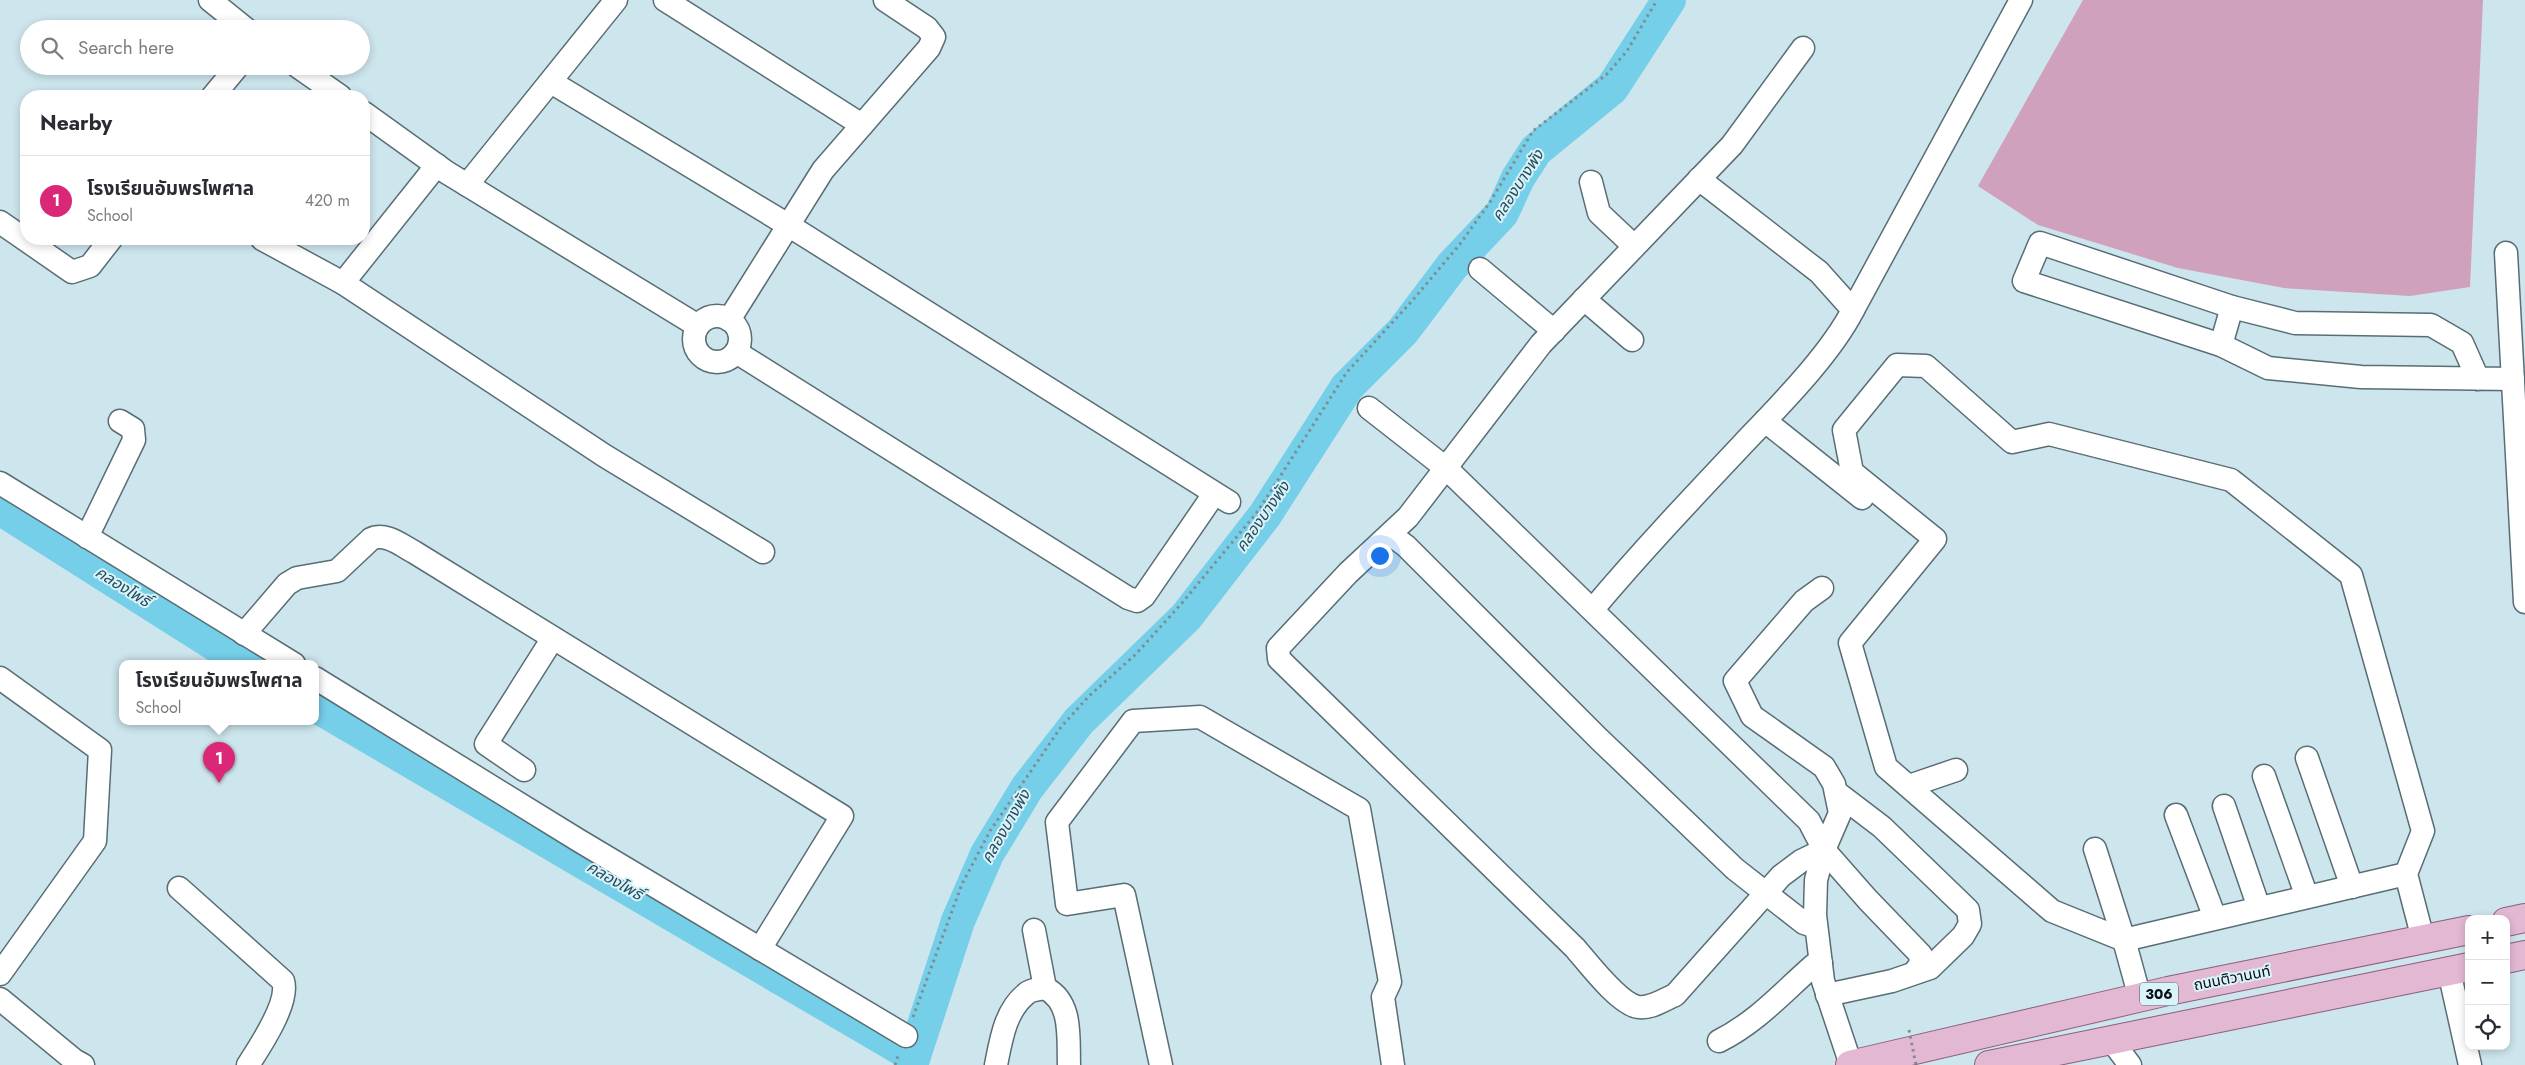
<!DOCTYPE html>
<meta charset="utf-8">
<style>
body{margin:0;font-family:Jost,"Noto Sans Thai",sans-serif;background:#f2f2f3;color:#2b2b33}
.controls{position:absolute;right:15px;bottom:15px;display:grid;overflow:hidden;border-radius:10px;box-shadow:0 2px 8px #0003}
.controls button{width:45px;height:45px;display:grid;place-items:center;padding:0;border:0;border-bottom:1px solid #e1e1e2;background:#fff;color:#2b2b33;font:25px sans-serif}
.you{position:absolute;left:1379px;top:555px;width:18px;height:18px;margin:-12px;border:4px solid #fff;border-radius:50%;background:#1a73e8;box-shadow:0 0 0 8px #1a73e833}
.badge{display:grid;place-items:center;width:32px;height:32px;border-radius:50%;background:#db2777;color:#fff;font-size:16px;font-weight:700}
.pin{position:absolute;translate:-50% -41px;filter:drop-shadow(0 1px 2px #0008)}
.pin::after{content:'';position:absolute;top:26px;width:18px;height:15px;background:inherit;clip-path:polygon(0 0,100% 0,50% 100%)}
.popup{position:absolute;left:119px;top:660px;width:200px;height:65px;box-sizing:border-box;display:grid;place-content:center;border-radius:10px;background:#fff;filter:drop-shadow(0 1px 4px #0005);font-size:16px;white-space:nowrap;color:#7c7c81}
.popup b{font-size:19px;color:#2b2b33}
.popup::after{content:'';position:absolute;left:50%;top:100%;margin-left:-10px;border:10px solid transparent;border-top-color:#fff}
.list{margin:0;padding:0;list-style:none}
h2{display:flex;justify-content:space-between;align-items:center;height:65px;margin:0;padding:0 20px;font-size:21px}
h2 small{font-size:16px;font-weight:400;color:#7c7c81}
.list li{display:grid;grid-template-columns:32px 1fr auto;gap:15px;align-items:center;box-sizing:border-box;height:90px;padding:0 20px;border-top:1px solid #e1e1e2}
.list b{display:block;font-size:19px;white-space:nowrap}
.list p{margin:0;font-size:16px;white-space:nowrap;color:#7c7c81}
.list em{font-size:16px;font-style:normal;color:#7c7c81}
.icon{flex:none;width:28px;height:28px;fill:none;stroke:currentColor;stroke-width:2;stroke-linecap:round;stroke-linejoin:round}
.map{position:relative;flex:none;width:2525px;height:1065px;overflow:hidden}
.search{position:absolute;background:#fff;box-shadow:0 2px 8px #0003;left:20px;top:20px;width:350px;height:55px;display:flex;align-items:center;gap:12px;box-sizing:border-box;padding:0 18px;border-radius:28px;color:#7c7c81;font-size:19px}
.panel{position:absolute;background:#fff;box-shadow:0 2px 8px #0003;left:20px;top:90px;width:350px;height:155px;border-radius:20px}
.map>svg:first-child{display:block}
</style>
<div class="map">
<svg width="2525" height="1065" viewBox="0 0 2525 1065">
<rect width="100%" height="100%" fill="#cde5ed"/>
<!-- grass -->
<path fill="#cfa1bd" d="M 2083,0 L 2483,0 L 2470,287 L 2410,296 L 2284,288 L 2178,268 L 2038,225 L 1978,186 Z"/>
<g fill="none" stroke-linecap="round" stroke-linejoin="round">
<!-- river -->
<g stroke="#76cfe9" stroke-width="34">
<path d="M 0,508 L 246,664"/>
<path d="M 315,705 L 914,1056"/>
<path d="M 911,1065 L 958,921 L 987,854 L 1027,788 L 1079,721 L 1186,617 L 1265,515 L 1347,387 L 1403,331 L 1452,266 L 1502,213 L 1518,178 L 1536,150 L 1612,88 L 1669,0"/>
</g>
<!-- minor casing -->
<g stroke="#586d74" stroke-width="25">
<g id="minor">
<path d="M 210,0 L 246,29"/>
<path d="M 665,0 L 862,125"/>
<path d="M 1803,48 L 1732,145 L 1541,344 L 1408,517 L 1348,573 L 1278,648 L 1279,659 L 1575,948 C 1588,963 1619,1004 1638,1007 C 1651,1009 1663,1000 1675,995 L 1781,876 L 1801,861 L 1824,850"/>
<path d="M 297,66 L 340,96"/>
<path d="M 551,82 L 788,225 L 1229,502"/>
<path d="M 213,96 L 238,66"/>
<path d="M 364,113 L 446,172 L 698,326"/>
<path d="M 1591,182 L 1599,213 L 1634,246"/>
<path d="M 467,185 L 616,0"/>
<path d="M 0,222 L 72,272 L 90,266 L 111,239"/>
<path d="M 262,239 L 343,283 L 437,165"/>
<path d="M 2506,253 L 2525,602"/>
<path d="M 1480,269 L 1554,331"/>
<path d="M 343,283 L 605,456 L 763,552"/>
<path d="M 1584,299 L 1632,340"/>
<path d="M 1853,310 L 2021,0"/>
<circle cx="717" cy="339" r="23"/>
<path d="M 729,320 L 823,170 L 929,48 L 934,37 L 927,28 L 885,0"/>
<path d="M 2221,345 L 2232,307"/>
<path d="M 736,352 L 1128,598 L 1137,601 L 1144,596 L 1214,494"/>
<path d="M 2478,379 L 2462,343 L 2431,325 L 2295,323 L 2232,307 L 2040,243 L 2024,281 L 2221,345 L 2268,368 L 2361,377 L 2513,379"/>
<path d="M 1369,408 L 1447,469 L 1809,821 L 1824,850 L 1868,900 L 1921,955 L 1920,965 L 1914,973"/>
<path d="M 1765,421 L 1862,498"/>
<path d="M 0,483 L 294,664"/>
<path d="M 1391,535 L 1406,546 L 1599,739 L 1735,869 L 1804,923 L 1816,927"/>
<path d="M 87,537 L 134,440 L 133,429 L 120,421"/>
<path d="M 1822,588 L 1804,601 L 1735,681 L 1752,716 L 1824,767 L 1834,784 L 1840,813 L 1824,850 L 1816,880 L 1815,915 L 1823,981 L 1851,1065"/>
<path d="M 1593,609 C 1641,552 1692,498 1743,444 C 1779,406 1830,355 1853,310 L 1819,272 L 1699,179"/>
<path d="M 244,634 L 287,584 L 297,578 L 337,571 L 371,539 C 385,532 401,545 414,552 L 842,816 L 760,949"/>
<path d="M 0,678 L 100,750 L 95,841 L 0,974"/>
<path d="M 315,678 L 578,840 L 906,1036"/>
<path d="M 2307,758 L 2352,887"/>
<path d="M 524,770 L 486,744 L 553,638"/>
<path d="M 2264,776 L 2307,897"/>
<path d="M 1909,786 L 1956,770"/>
<path d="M 2224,806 L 2259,908"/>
<path d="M 2176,815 L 2215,918"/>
<path d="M 2095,849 L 2124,940 L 2406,874"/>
<path d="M 179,888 L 283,981 C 290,1002 259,1048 248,1065"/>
<path d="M 1034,930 L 1045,988"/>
<path d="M 2449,971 L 2470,1065"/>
<path d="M 1827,995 L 1892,981 L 1930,968 L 1963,936 L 1970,924 L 1968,910 L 1882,827 L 1836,792"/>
<path d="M 2140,998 L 2124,940 L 2052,911 L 1886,767 L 1850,643 L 1935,539 L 1852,472 L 1844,430 L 1897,365 L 1926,366 L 2012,442 L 2049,434 L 2231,480 L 2351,575 L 2423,831 L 2406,874 L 2423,939"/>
<path d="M 0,999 L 74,1060 L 83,1065"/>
<path d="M 1719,1041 C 1757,1022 1783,992 1814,965 L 1821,963"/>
<path d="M 2112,1041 L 2130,1065"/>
<path d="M 996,1065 C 1001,1040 1005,1011 1026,994 C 1030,990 1039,989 1045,988 C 1073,1002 1068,1038 1069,1065"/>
<path d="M 1161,1065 L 1124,895 L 1067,904 L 1057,822 L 1133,721 L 1200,717 L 1359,809 L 1390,982 L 1383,997 L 1393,1065"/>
</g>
</g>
<!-- major casing -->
<g stroke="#8a5e7d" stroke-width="30">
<g id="major">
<path d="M 2506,922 L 2525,918"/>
<path d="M 2506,959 L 2525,955"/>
<path d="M 1850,1065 L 2168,991 L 2469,930"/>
<path d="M 1989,1065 L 2469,967"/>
</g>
</g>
<!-- path -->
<g stroke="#7c8d93" stroke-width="3" stroke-dasharray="2.5 4" stroke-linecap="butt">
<path d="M 913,1017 L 962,884 L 990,831 L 1061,727 L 1089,696 L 1136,654 L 1182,603 L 1258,511 L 1347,372 L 1412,301 L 1460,244 L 1490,202 L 1533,131 L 1607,74 L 1627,51 L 1657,0"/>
<path d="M 895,1065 L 899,1053"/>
</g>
<!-- minor -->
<use href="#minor" stroke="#fff" stroke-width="22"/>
<!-- major -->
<use href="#major" stroke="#e3b8d3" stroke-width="28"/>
<!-- path-bridge -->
<path stroke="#7c8d93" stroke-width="3" stroke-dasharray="2.5 4" stroke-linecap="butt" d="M 1909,1030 L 1916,1065"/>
</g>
<g text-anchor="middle" stroke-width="4" stroke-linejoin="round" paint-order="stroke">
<!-- shield labels -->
<rect fill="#daf2fa" stroke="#465358" stroke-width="1" x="2140" y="982.5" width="38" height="23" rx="4"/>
<g font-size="14" font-weight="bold" fill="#070f12">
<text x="2159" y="999">306</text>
</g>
<!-- street labels -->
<g font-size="15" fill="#070f12" stroke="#daf2fa">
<text transform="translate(2232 978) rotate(-11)" y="5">ถนนติวานนท์</text>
</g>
<!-- water labels -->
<g font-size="16" font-style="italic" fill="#254d59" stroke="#daf2fa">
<text transform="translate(1517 185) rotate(-57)" y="6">คลองบางพัง</text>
<text transform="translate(1262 516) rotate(-55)" y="6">คลองบางพัง</text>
<text transform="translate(123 586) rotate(32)" y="6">คลองโพธิ์</text>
<text transform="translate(1005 826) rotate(-60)" y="6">คลองบางพัง</text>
<text transform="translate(615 880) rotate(30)" y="6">คลองโพธิ์</text>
</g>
</g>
</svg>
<div class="controls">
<button>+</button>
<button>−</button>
<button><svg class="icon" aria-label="locate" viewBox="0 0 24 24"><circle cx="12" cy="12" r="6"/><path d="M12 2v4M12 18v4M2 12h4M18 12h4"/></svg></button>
</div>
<div class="you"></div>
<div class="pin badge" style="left:219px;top:783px">1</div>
<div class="popup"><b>โรงเรียนอัมพรไพศาล</b>School</div>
<div class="search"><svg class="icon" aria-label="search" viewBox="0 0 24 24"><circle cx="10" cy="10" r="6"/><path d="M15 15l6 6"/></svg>Search here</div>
<section class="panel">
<h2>Nearby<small></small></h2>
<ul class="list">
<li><span class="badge">1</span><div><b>โรงเรียนอัมพรไพศาล</b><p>School</p></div><em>420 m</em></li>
</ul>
</section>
</div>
